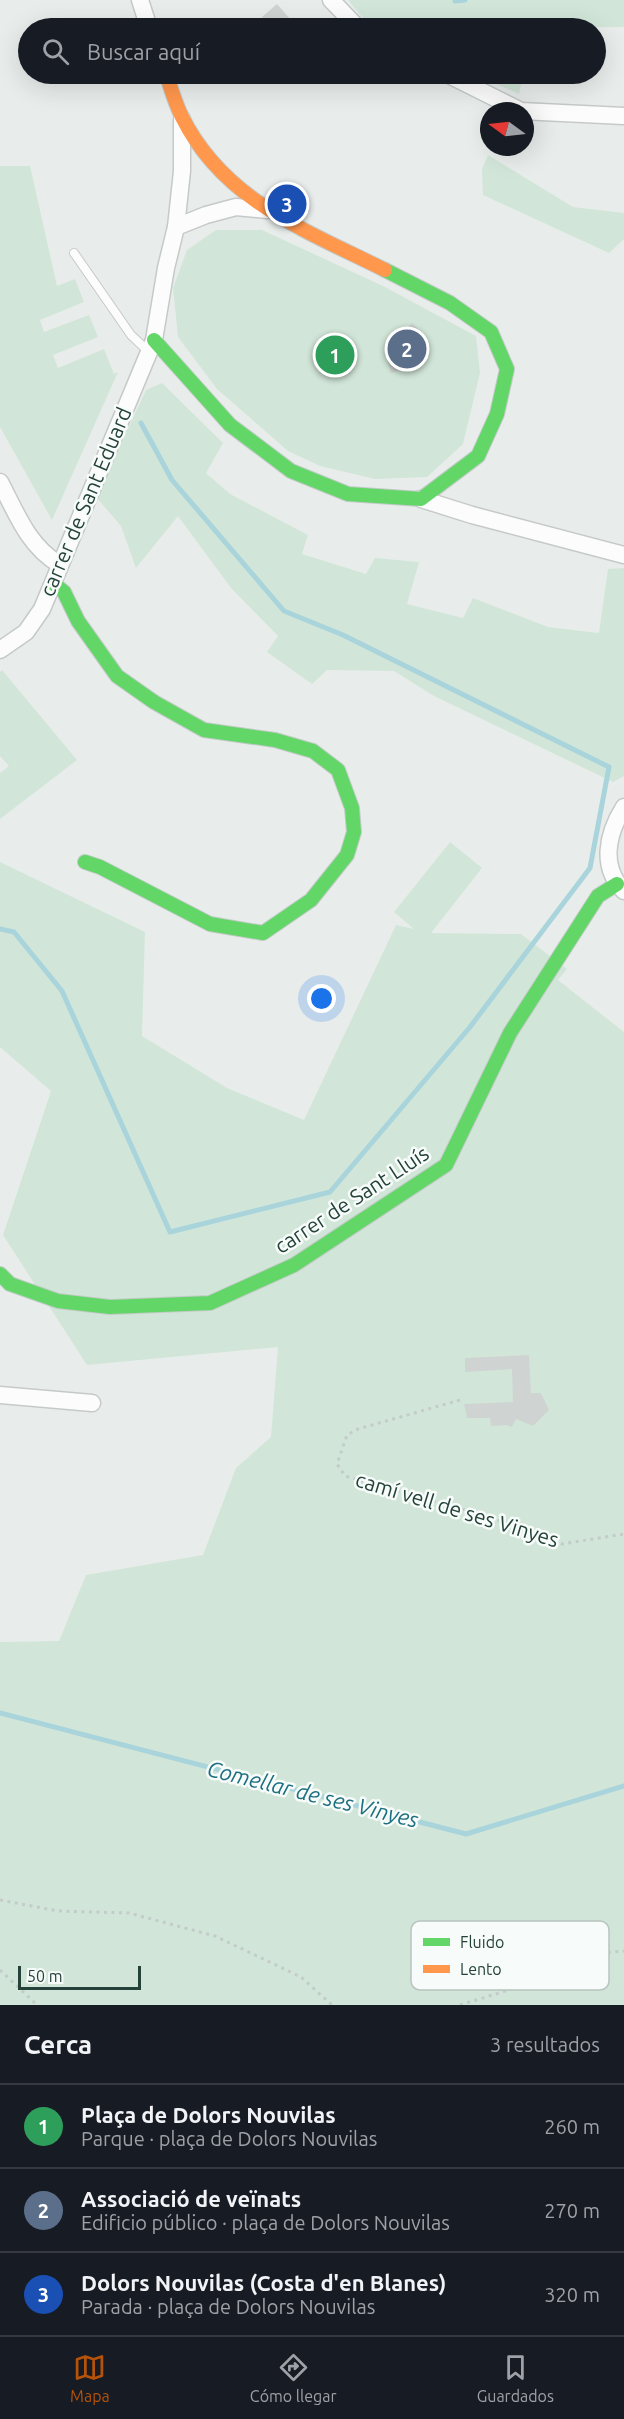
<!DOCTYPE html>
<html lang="es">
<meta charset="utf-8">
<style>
body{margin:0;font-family:Ubuntu,sans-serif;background:#20242c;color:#f1f3f6}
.compass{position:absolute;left:480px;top:102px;width:54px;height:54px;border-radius:50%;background:#171b24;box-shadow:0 6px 24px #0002;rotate:285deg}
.scale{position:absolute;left:18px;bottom:15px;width:123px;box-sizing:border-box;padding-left:6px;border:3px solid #24423a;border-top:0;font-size:16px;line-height:21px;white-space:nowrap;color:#24423a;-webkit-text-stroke:4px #f7fbf9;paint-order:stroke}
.you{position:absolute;left:322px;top:999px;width:21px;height:21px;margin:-15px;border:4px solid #fff;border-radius:50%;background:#1a73e8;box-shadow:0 0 0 9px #1a73e833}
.badge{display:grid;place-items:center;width:39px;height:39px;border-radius:50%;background:#b45309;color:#fff;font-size:20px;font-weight:700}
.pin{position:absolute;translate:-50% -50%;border:3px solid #fff;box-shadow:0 2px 6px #0006}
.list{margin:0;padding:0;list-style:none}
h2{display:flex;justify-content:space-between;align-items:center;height:78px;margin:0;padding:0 24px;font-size:26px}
h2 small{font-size:20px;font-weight:400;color:#9ea1a6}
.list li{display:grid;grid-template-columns:39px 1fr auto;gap:18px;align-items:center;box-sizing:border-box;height:84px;padding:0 24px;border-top:2px solid #363941}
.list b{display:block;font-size:22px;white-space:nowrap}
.list p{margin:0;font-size:20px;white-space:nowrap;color:#9ea1a6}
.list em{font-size:20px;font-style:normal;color:#9ea1a6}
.icon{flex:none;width:33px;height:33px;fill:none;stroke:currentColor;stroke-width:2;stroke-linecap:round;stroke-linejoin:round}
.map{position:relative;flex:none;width:624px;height:2005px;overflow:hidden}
.search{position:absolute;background:#171b24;box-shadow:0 6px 24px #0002;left:18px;right:18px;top:18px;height:66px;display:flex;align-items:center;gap:15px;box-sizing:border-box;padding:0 21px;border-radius:33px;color:#9ea1a6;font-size:22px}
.sheet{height:330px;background:#171b24}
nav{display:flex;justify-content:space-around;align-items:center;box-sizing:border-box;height:84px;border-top:2px solid #363941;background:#171b24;font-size:16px;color:#9ea1a6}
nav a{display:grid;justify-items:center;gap:3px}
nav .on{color:#b45309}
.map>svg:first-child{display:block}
</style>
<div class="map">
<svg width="624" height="2005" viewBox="0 0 624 2005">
<rect width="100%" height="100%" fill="#e8edeb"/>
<!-- green -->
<g fill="#d1e6d8">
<path d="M 348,0 L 624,0 L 624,27 L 385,28 L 362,17 Z"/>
<path d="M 474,74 L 523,74 L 519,94 Z"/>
<path d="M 488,155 L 573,207 L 624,213 L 624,239 L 609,253 L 483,195 L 482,169 Z"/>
<path d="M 0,166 L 30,166 L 57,286 L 75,279 L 84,302 L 40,320 L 44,332 L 89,315 L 98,337 L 53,355 L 58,368 L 104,349 L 114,374 L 118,372 L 52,520 L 0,427 Z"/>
<path d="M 216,230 L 262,230 L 383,286 L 476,336 L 480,373 L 463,444 L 427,477 L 375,479 L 320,466 L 288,451 L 217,389 L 178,337 L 173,288 L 187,250 Z"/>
<path d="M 162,383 L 223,443 L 206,473 L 230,494 L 308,535 L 302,554 L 366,574 L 375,558 L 419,562 L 407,604 L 463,618 L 473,598 L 548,627 L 599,633 L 608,569 L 624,568 L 624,776 L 613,782 L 434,696 L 394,671 L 327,670 L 312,684 L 267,652 L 278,636 L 231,588 L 178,516 L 136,568 L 121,526 L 96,497 L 146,390 Z"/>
<path d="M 2,670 L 77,760 L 0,819 L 0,773 L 9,766 L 0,756 L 0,672 Z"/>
<path d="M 450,842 L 482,868 L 431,933 L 521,934 L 567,969 L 558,980 L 624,1032 L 624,2005 L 0,2005 L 0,1642 L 59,1641 L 86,1575 L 203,1555 L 236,1468 L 271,1437 L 278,1347 L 87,1365 L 3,1235 L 51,1091 L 0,1047 L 0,862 L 145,932 L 142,1036 L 227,1088 L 304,1120 L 396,925 L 414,929 L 394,912 Z"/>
</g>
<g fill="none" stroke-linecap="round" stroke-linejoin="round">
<!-- stream -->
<g stroke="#a9d4db" stroke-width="5">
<path d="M 455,1 L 465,0"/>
<path d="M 0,929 L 14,932 L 62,991 L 170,1232 L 330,1192 L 470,1027 L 590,868 L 609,767 L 343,635 L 284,611 L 172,480 L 141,423"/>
<path d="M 0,1713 L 466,1834 L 624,1786"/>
</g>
</g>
<!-- building -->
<g fill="#cfd4d2">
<path d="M 277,4 L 291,20 L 286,28 L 271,28 L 262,17 Z"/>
<path d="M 412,323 L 424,334 L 409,350 L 395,337 L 405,327 L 407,328 Z"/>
<path d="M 406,349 L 411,367 L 391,373 L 386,356 Z"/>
<path d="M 529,1355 L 531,1393 L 541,1393 L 549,1410 L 533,1426 L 516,1419 L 512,1427 L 506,1425 L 491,1426 L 490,1418 L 467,1418 L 464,1404 L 513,1402 L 512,1369 L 465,1372 L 465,1358 Z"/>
</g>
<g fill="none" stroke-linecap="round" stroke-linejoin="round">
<!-- lane casing -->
<g stroke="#c5cac8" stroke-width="10">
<path id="lane" d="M 74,253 L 131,335 L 149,352"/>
</g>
<!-- street casing -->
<g stroke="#c5cac8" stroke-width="19">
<g id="street">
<path d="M 140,0 L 149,28"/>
<path d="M 331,0 L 358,28"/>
<path d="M 447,74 L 521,111 L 624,116"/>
<path d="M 176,227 L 206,215 L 236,207 L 267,210"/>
<path d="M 0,482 C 16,512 28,546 59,564"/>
<path d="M 421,499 L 472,515 L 624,555"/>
<path d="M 0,650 L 26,632 L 42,609 L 154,340 L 166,268 L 176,227 L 182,171 L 182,119"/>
<path d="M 624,807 C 607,834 600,867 624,891"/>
<path d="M 0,1395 L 92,1403"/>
</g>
</g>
<!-- fast casing -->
<g stroke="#c3cbc8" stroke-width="16">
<g id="fast">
<path d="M 154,340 L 230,425 L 291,471 L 348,494 L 421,499 L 478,456 L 497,414 L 507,369 L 491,332 L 450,303 L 385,270"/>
<path d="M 54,584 L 64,592 L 78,621 L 117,676 L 154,702 L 204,730 L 275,740 L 313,751 L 338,770 L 352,808 L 354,832 L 347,855 L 311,900 L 263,933 L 210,924 L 100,867 L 85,862"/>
<path d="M 0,1274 L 10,1284 L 58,1301 L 110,1307 L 210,1303 L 294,1265 L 446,1165 L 510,1033 L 598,896 L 617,884"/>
</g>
</g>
<!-- slow casing -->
<g stroke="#c3cbc8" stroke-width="16">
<path id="slow" d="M 166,74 C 171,88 175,103 182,117 C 224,201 307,231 385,270"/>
</g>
<!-- path -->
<g stroke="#c3ccca" stroke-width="3" stroke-dasharray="3 4.5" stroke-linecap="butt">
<path d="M 460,1400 L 358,1429 L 347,1435 L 337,1464 L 345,1476 L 486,1516 L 562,1544 L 624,1534"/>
<path d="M 0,1900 L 58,1911 L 129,1913 L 215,1936 L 301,1977 L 332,2005"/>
<path d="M 0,1970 L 37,2005"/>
<path d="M 460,2005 L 564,1973 L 603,1953 L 624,1951"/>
</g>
<!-- lane -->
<use href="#lane" stroke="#fcfcfc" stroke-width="8"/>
<!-- street -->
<use href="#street" stroke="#fcfcfc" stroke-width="16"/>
<!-- fast -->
<use href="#fast" stroke="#63d668" stroke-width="14"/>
<!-- slow -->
<use href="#slow" stroke="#ff974d" stroke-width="14"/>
</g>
<g text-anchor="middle" stroke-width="5" stroke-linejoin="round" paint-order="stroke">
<!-- street labels -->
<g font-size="21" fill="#24423a" stroke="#f7fbf9">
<text transform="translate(86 502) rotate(-67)" y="7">carrer de Sant Eduard</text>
<text transform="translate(352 1200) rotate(-33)" y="7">carrer de Sant Lluís</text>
<text transform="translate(457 1510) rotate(17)" y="7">camí vell de ses Vinyes</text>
</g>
<!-- water labels -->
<g font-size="22" font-style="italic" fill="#1c6f80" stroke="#f7fbf9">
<text transform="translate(313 1794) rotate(14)" y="8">Comellar de ses Vinyes</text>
</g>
</g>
<!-- legend -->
<rect x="411" y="1921" width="198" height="69" rx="9" fill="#f7fbf9" stroke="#b8c4c0" stroke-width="1.5"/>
<rect x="423" y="1938" width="27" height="8" fill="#63d668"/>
<rect x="423" y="1965" width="27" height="8" fill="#ff974d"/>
<g font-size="16" fill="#24423a">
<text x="460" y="1948">Fluido</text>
<text x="460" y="1975">Lento</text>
</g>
</svg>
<svg class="compass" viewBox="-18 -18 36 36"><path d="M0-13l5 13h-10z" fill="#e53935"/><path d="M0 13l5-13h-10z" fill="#9ea1a6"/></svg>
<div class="scale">50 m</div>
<div class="you"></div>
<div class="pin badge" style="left:335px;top:355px;background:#2e9e5b">1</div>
<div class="pin badge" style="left:407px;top:349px;background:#5c6f8a">2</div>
<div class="pin badge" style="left:287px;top:204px;background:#1a4fb4">3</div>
<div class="search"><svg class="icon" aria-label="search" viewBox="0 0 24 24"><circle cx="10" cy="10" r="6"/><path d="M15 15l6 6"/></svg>Buscar aquí</div>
</div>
<section class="sheet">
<h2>Cerca<small>3 resultados</small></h2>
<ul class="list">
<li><span class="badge" style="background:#2e9e5b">1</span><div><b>Plaça de Dolors Nouvilas</b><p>Parque · plaça de Dolors Nouvilas</p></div><em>260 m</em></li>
<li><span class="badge" style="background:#5c6f8a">2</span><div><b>Associació de veïnats</b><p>Edificio público · plaça de Dolors Nouvilas</p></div><em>270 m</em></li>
<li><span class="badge" style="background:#1a4fb4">3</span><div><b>Dolors Nouvilas (Costa d'en Blanes)</b><p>Parada · plaça de Dolors Nouvilas</p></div><em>320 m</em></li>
</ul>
</section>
<nav>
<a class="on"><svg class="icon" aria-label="map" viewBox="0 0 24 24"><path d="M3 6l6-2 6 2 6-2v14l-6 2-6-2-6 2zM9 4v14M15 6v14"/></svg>Mapa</a>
<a><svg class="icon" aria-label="directions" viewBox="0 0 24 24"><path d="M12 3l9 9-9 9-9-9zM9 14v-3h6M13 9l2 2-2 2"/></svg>Cómo llegar</a>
<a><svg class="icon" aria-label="saved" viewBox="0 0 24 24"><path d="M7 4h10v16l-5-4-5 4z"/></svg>Guardados</a>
</nav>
